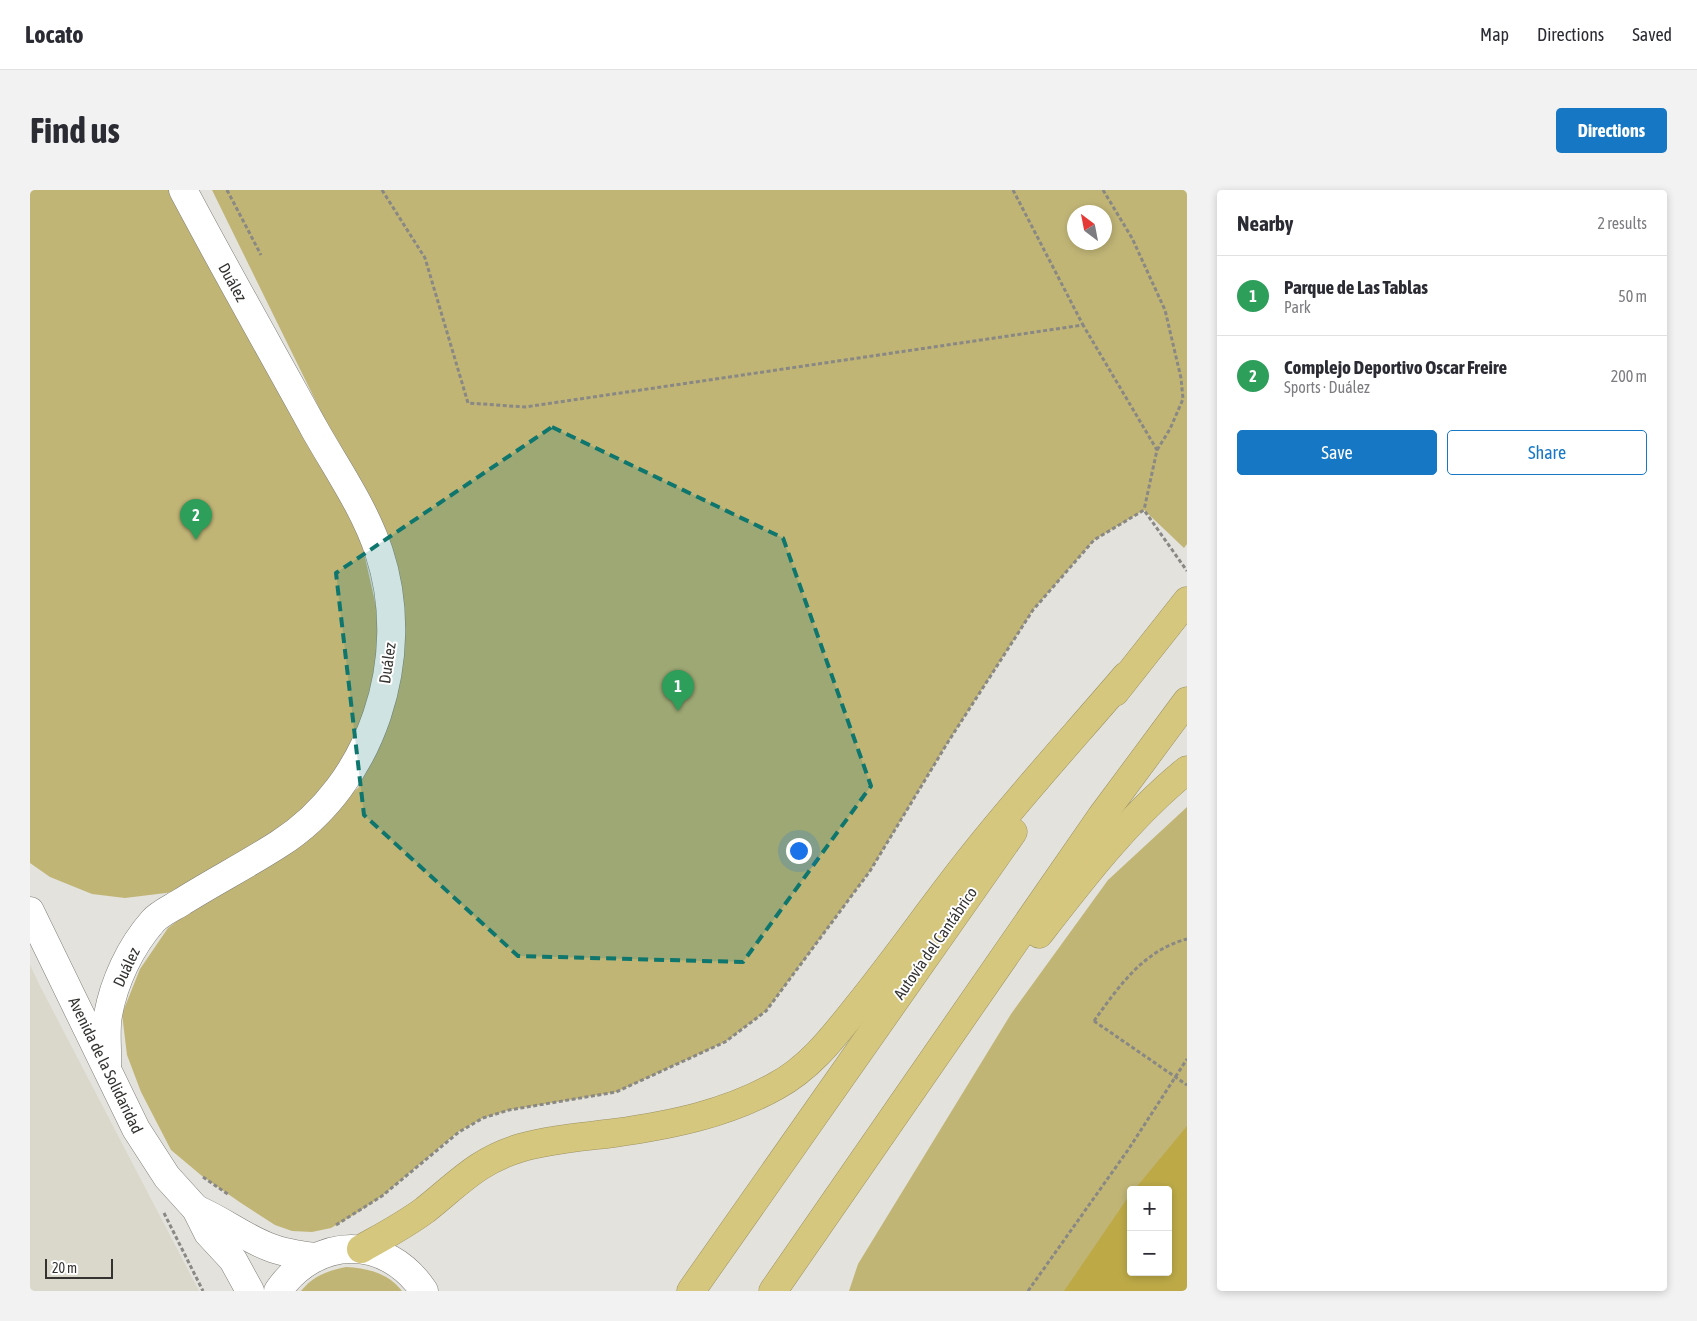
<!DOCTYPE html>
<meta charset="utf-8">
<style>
body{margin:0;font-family:"Asap Condensed",sans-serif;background:#f2f2f3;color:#2b2b33}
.controls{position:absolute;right:15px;bottom:15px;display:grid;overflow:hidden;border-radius:5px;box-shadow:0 2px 8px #0003}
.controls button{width:45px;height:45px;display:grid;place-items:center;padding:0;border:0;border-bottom:1px solid #e1e1e2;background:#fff;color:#2b2b33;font:25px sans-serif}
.compass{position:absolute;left:1037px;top:15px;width:45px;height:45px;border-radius:50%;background:#fff;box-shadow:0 2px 8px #0003;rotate:328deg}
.scale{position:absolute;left:15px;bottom:12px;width:68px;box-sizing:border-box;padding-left:5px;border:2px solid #343331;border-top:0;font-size:14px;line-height:18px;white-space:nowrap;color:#343331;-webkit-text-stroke:4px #fff;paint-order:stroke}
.you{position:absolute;left:768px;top:660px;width:18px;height:18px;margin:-12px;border:4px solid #fff;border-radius:50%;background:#1a73e8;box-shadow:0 0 0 8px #1a73e833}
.badge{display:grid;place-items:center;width:32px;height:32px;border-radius:50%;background:#1678c4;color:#fff;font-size:16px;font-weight:700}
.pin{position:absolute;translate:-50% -41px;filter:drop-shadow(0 1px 2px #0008)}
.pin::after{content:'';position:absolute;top:26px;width:18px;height:15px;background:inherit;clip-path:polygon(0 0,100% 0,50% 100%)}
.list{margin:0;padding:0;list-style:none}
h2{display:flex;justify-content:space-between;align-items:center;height:65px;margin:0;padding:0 20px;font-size:21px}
h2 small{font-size:16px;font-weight:400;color:#7c7c81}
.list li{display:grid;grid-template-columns:32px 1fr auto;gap:15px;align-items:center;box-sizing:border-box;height:80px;padding:0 20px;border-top:1px solid #e1e1e2}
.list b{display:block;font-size:19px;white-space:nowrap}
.list p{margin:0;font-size:16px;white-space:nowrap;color:#7c7c81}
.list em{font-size:16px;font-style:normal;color:#7c7c81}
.actions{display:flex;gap:10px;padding:15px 20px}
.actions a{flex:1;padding:11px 0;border:1px solid #1678c4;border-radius:5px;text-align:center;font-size:18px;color:#1678c4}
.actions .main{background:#1678c4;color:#fff}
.map{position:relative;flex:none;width:1157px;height:1101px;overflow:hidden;border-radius:5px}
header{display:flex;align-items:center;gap:30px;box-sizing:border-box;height:70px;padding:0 25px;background:#fff;border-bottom:1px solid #e1e1e2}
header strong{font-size:24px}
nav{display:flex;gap:28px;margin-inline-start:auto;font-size:18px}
.intro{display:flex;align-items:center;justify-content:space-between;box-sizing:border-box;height:120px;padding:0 30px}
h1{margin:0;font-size:35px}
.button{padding:12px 22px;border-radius:5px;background:#1678c4;color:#fff;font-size:18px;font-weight:700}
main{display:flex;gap:30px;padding:0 30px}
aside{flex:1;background:#fff;border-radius:5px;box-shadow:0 2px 8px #0003}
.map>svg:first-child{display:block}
</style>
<header>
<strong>Locato</strong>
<nav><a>Map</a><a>Directions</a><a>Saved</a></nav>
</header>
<div class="intro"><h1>Find us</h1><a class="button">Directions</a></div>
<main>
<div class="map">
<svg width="1157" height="1101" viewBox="0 0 1157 1101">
<rect width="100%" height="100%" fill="#e3e2dc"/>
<!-- built -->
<path fill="#dad8ca" d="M 0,775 L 10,796 L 169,1101 L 0,1101 Z"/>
<!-- green -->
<g fill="#c1b576" fill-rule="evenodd">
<path d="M 0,0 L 146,0 L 329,341 L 349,430 L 345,505 L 316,571 L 265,633 L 144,702 L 95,708 L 62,704 L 20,687 L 0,673 Z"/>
<path d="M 182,0 L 1157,0 L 1157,354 L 1154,358 L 1114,320 L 1064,350 L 1003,420 L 918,552 L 840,681 L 736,821 L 695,852 L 586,902 L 479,920 L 453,928 L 428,942 L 352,1006 L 325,1024 L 301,1038 L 282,1042 L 262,1041 L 245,1035 L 211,1013 L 172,986 L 141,960 L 111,902 L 97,865 L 92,824 L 110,779 L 138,738 L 185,702 L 275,646 L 329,597 L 350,551 L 357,356 ZM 1044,22 L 1074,22 L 1074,52 L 1044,52 Z"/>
<path d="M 1157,617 L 1157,978 L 1138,1000 L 1101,1000 L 1101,1055 L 1072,1101 L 819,1101 L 828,1074 L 981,824 L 1078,690 Z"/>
<path d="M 316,1077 C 337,1078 358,1083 372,1101 L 271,1101 C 283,1086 297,1081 316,1077 Z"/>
</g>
<!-- water -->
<path fill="#bdaa47" d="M 1157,936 L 1157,1101 L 1034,1101 L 1101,1003 L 1101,1082 L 1138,1082 L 1138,1000 L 1104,1000 Z"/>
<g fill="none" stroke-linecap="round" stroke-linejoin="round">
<!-- minor casing -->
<g stroke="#7f7e79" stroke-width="29">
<g id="minor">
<path d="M 0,721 L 106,939 L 137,987 L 166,1019 L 178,1043 L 203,1070 L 220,1101"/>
<path d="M 77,878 C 78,861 75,842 78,825 C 84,792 100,757 123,731 C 130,723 144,717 153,711 C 185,691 218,674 249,654 C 342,595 384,467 349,362 C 335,319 307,279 285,240 C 241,160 196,81 153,0"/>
<path d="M 166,1019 C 192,1030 213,1047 239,1057 C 254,1063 269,1065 285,1067"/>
<path d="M 248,1101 C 286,1046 356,1044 394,1101"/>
</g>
</g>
<!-- highway casing -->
<g stroke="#9d9363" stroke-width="29">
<g id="highway">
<path d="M 1085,502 L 1157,411"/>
<path d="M 1009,744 C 1053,687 1100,626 1157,580"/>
<path d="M 331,1059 C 352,1047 375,1035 395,1020 C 428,994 447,971 490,958 C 520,949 553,947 584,943 C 641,935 696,924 746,896 C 781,877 804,846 828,816 C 866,769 900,720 937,673 C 987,609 1043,548 1096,486"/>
<path d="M 661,1101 L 983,642"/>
<path d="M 743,1101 L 1071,627 L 1157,511"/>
</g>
</g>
<!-- path -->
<g stroke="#898884" stroke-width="3" stroke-dasharray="4 2.5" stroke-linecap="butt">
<path d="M 197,0 L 231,65"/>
<path d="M 352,0 L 395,68 L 438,213 L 495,217 L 1053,135 L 1127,260 L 1114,320"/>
<path d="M 983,0 L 1053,135"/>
<path d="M 1073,0 L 1102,48 L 1135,120 L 1151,188 L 1153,209 L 1140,239 L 1127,260"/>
<path d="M 1064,831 C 1089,796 1114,760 1157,749"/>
<path d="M 173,987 L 199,1005"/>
<path d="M 134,1023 L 173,1101"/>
<path d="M 306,1035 L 352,1006 L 429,942 L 453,928 L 479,920 L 586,902 L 695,852 L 736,821 L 840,681 L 918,552 L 1003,420 L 1064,350 L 1114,320 L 1157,381"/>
<path d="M 998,1101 L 1098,960 L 1157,869"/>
</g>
<!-- minor -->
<use href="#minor" stroke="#fff" stroke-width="28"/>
<!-- highway -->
<use href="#highway" stroke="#d6c77e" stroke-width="28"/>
<!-- path-bridge -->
<path stroke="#898884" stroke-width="3" stroke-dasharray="4 2.5" stroke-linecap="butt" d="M 1064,831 L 1157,895"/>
</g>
<!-- marked area -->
<path fill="#0f766e" fill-opacity="0.2" stroke="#0f766e" stroke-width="4" stroke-dasharray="10 6" stroke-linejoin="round" d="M 522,237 L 753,348 L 841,596 L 713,772 L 488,766 L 334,625 L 306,383 Z"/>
<g text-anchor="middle" stroke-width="4" stroke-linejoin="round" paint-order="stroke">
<!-- street labels -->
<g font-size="16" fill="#343331" stroke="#fff">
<text transform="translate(203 92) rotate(61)" y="6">Duález</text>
<text transform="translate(357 473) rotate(-82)" y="6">Duález</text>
<text transform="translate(905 753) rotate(-55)" y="6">Autovía del Cantábrico</text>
<text transform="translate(96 777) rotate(-65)" y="6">Duález</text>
<text transform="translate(76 875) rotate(64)" y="6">Avenida de la Solidaridad</text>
</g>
</g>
</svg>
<div class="controls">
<button>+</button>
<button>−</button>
</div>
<svg class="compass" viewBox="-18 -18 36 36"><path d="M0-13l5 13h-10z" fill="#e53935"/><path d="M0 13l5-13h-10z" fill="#7c7c81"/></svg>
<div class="scale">20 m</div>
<div class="you"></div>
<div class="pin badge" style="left:648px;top:521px;background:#2e9e5b">1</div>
<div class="pin badge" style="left:166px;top:350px;background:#2e9e5b">2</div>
</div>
<aside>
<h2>Nearby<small>2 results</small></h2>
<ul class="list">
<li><span class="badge" style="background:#2e9e5b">1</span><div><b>Parque de Las Tablas</b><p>Park</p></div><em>50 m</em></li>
<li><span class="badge" style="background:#2e9e5b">2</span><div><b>Complejo Deportivo Oscar Freire</b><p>Sports · Duález</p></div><em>200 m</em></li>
</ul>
<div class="actions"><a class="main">Save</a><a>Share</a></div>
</aside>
</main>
